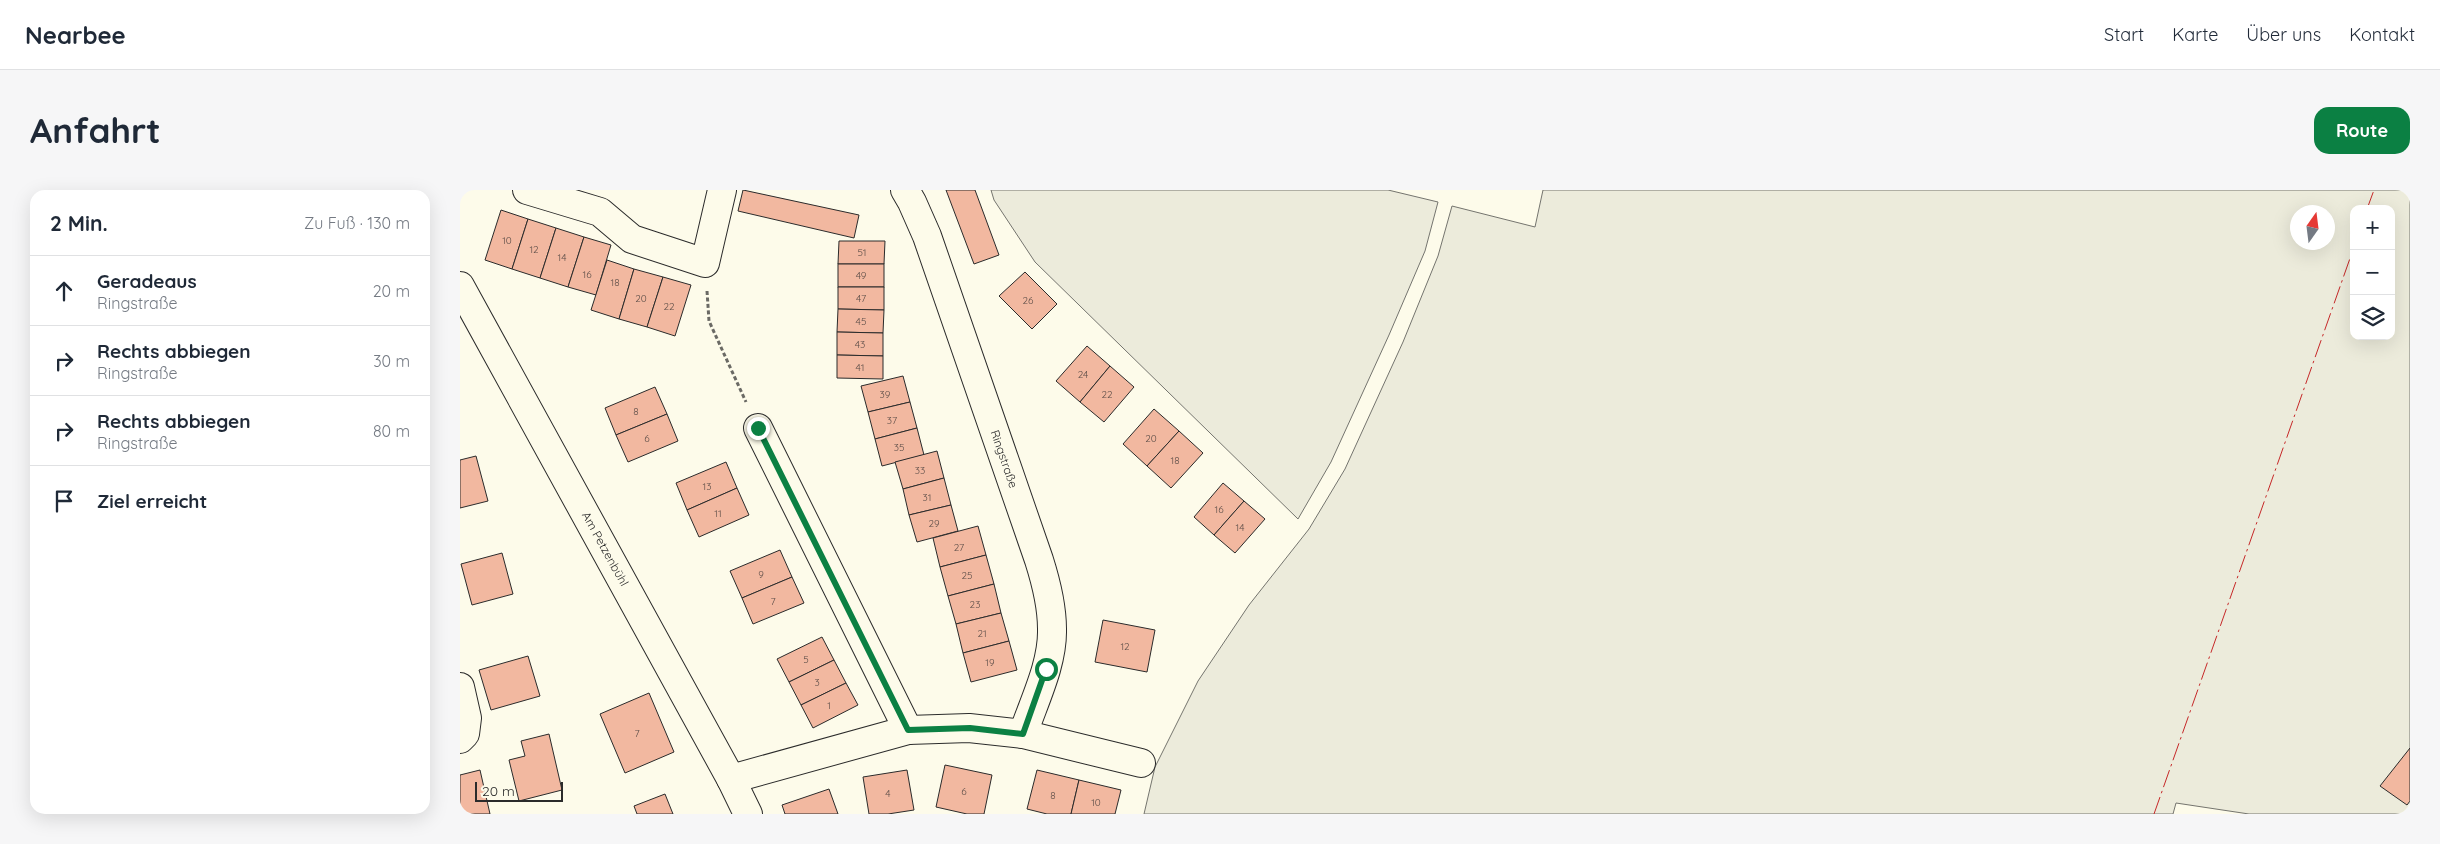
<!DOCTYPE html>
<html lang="de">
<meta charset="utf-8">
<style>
body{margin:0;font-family:Quicksand,sans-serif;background:#f6f6f7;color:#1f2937}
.controls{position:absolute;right:15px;top:15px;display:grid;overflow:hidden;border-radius:10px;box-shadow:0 5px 20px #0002}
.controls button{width:45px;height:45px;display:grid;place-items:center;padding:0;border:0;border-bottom:1px solid #e0e1e3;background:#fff;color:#1f2937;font:25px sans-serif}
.compass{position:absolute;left:1830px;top:15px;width:45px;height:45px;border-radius:50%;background:#fff;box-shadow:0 5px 20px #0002;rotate:14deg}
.scale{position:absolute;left:15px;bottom:12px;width:88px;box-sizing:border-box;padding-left:5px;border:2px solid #2b2b2b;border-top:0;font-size:14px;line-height:18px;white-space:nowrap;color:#2b2b2b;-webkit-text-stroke:4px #fdfbea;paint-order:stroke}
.stop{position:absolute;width:15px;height:15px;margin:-11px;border:4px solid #0b8043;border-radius:50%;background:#fff}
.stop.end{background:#0b8043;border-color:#fff;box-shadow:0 1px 5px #0008}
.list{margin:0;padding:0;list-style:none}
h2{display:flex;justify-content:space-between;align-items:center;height:65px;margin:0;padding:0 20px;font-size:21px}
h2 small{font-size:16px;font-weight:400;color:#747a83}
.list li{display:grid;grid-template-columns:32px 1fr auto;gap:15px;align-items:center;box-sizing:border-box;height:70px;padding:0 20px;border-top:1px solid #e0e1e3}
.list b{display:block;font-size:19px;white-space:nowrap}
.list p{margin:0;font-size:16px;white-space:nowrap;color:#747a83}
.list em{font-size:16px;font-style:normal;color:#747a83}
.icon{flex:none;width:28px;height:28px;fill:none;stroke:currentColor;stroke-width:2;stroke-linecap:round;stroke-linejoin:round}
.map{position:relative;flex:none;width:1950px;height:624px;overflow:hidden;border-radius:15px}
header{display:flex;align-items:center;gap:30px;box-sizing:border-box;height:70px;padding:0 25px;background:#fff;border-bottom:1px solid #e0e1e3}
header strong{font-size:24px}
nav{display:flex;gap:28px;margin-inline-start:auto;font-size:18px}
.intro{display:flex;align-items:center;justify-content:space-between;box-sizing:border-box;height:120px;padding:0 30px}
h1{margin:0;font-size:35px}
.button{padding:12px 22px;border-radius:15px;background:#0b8043;color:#fff;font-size:18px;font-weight:700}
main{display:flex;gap:30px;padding:0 30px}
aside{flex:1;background:#fff;border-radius:15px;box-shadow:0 5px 20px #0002}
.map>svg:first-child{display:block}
</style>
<header>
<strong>Nearbee</strong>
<nav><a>Start</a><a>Karte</a><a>Über uns</a><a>Kontakt</a></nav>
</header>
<div class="intro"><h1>Anfahrt</h1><a class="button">Route</a></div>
<main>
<aside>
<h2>2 Min.<small>Zu Fuß · 130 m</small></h2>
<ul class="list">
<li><svg class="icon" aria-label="ahead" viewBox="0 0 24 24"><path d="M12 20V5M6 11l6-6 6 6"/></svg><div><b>Geradeaus</b><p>Ringstraße</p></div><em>20 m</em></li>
<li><svg class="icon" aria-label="right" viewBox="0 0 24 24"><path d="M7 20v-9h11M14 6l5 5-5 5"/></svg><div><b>Rechts abbiegen</b><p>Ringstraße</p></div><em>30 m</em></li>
<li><svg class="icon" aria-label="right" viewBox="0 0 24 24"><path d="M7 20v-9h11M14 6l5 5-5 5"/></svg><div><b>Rechts abbiegen</b><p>Ringstraße</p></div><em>80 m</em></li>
<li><svg class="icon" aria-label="arrive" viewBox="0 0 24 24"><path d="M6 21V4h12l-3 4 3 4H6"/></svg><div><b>Ziel erreicht</b></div></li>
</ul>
</aside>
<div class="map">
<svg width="1950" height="624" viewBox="0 0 1950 624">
<rect width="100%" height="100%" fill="#fdfbea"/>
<!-- green -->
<g fill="#ecebdb" stroke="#74746e" fill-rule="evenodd">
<path d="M 531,0 L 928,0 L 978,12 L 965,61 L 929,145 L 871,272 L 838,329 L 575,72 L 534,10 Z"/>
<path d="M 1083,0 L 1950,0 L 1950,624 L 1789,624 L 1716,613 L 1713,624 L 684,624 L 695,577 L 738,491 L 789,415 L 849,339 L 885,279 L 943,152 L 978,66 L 992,16 L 1075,37 ZM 1894,19 L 1931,19 L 1931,146 L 1894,146 ZM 1838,22 L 1868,22 L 1868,52 L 1838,52 Z"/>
</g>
<!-- building -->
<g fill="#f2b8a0" stroke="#2b2b2b">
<path d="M 283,0 L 399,25 L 394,48 L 278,21 Z"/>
<path d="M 486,0 L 515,0 L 539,65 L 514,74 Z"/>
<path d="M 41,20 L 68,29 L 52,79 L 25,70 Z"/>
<path d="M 68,29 L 96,38 L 80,88 L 52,79 Z"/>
<path d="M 96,38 L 124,47 L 108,97 L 80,88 Z"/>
<path d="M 124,47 L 151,55 L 136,105 L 108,97 Z"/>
<path d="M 379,51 L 425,51 L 424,74 L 378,74 Z"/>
<path d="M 147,70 L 174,79 L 159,129 L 131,120 Z"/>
<rect x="378" y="74" width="46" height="23"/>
<path d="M 174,79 L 203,87 L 187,137 L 159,129 Z"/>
<path d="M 565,82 L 597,114 L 572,139 L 539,106 Z"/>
<path d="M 203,87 L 231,95 L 215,146 L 187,137 Z"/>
<path d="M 378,97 L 424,97 L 424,120 L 378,119 Z"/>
<path d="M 378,119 L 424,120 L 423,143 L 377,142 Z"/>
<path d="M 377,142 L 423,143 L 423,166 L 377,165 Z"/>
<path d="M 627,156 L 650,176 L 620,212 L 596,191 Z"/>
<path d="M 377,165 L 423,166 L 423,189 L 377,188 Z"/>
<path d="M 650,176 L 674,197 L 644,232 L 620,212 Z"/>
<path d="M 443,186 L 450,212 L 408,222 L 401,196 Z"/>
<path d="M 195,197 L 207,224 L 156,245 L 145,218 Z"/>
<path d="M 450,212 L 457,238 L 415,249 L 408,222 Z"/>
<path d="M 694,219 L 719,241 L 687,276 L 663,254 Z"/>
<path d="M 207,224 L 218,251 L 168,272 L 156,245 Z"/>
<path d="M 457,238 L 464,265 L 422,276 L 415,249 Z"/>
<path d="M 719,241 L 743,263 L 711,298 L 687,276 Z"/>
<path d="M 477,261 L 484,288 L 443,299 L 435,272 Z"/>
<path d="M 16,266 L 28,311 L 0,318 L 0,270 Z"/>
<path d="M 266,272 L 277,298 L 227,320 L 216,293 Z"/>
<path d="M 484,288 L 491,315 L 449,325 L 443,299 Z"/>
<path d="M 763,293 L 784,311 L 754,345 L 734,327 Z"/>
<path d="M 277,298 L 289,325 L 239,347 L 227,320 Z"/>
<path d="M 784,311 L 805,329 L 775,363 L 754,345 Z"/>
<path d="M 491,315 L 498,341 L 457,352 L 449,325 Z"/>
<path d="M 518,336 L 526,365 L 480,377 L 473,348 Z"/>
<path d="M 320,360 L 332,387 L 282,408 L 270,381 Z"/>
<path d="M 42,363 L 53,404 L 12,415 L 1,374 Z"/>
<path d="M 526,365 L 534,394 L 488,406 L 480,377 Z"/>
<path d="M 332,387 L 344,413 L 293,434 L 282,408 Z"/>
<path d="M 534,394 L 541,423 L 496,434 L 488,406 Z"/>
<path d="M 541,423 L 549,451 L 503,463 L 496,434 Z"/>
<path d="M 643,430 L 695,440 L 687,482 L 635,472 Z"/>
<path d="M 362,447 L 374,470 L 329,492 L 317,469 Z"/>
<path d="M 549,451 L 557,480 L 511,492 L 503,463 Z"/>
<path d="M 68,466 L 80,506 L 31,520 L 19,480 Z"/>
<path d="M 374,470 L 386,493 L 341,515 L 329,492 Z"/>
<path d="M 386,493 L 398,515 L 353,538 L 341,515 Z"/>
<path d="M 189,503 L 214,562 L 165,583 L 140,524 Z"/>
<path d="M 89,544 L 102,600 L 59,611 L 49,570 L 65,566 L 61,551 Z"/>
<path d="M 1950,558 L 1950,611 L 1947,615 L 1920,596 Z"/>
<path d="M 485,575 L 532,585 L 524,624 L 507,624 L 476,617 Z"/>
<path d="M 20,580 L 30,624 L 0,624 L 0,585 Z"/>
<path d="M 447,580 L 454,620 L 428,624 L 409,624 L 403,587 Z"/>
<path d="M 577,580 L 619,590 L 611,624 L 587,624 L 567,619 Z"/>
<path d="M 619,590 L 661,600 L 655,624 L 611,624 Z"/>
<path d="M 369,599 L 378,624 L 325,624 L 322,615 Z"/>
<path d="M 205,604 L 213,624 L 177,624 L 174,616 Z"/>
</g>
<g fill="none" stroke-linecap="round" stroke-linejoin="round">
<!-- minor casing -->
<g stroke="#2b2b2b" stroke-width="30">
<g id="minor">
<path d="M 67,0 L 140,22 L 172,49 L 245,73 L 262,0"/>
<path d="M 0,96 L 271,589 L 288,624"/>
<path d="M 298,238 L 448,540"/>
<path d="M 0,497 L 7,528 L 5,544 L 0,549"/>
<path d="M 563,544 L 681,573"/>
<path d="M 271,589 L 448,540 L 509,538 L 563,544 C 574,511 593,474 592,439 C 592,415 586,392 579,370 L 467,46 L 452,12 L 445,0"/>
</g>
</g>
<!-- path -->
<path stroke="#6a6964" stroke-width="3" stroke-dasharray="4 2.5" stroke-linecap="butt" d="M 247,101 L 249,131 L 286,212"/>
<!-- minor -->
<use href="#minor" stroke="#fdfbea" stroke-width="28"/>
<!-- power -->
<g stroke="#c62828" stroke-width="1" stroke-dasharray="18 4 2.5 4" stroke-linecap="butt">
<path d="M 1907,19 L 1914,0"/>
<path d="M 1694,624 L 1894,57"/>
</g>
</g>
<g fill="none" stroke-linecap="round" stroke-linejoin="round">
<!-- route -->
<path stroke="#0b8043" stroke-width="6" d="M 298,238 L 448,540 L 510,538 L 563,544 L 586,479"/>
</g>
<g text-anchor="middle" stroke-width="4" stroke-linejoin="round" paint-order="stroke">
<!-- number labels -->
<g font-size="10" fill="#5d4e48">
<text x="47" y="54">10</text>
<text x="74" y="63">12</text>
<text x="402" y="66">51</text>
<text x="102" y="71">14</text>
<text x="127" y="88">16</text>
<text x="401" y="89">49</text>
<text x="155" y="96">18</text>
<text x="181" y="112">20</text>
<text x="401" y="112">47</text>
<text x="568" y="114">26</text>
<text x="209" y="120">22</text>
<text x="401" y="135">45</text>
<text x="400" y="158">43</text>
<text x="400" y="181">41</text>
<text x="623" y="188">24</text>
<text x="425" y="208">39</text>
<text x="647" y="208">22</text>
<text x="176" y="225">8</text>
<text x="432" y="234">37</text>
<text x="187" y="252">6</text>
<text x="691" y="252">20</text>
<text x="439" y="261">35</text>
<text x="715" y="274">18</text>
<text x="460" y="284">33</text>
<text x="247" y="300">13</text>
<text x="467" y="311">31</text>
<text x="759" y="323">16</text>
<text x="258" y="327">11</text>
<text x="474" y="337">29</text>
<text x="780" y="341">14</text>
<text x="499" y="361">27</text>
<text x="301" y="388">9</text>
<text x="507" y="389">25</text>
<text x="313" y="415">7</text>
<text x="515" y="418">23</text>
<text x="522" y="447">21</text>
<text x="665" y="460">12</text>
<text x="346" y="473">5</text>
<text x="530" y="476">19</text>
<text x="357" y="496">3</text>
<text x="369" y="519">1</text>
<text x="177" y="547">7</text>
<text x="504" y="605">6</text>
<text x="428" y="607">4</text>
<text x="593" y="609">8</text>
<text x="636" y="616">10</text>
</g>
<!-- street labels -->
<g font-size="12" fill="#2b2b2b" stroke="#fdfbea">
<text transform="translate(544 269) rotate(71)" y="4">Ringstraße</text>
<text transform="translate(145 359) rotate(61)" y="4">Am Petzenbühl</text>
</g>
</g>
</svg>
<div class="controls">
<button>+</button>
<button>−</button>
<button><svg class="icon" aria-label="layers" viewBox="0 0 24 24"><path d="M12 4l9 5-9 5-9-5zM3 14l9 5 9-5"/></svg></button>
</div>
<svg class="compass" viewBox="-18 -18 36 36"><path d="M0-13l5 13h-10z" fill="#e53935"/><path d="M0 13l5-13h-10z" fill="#747a83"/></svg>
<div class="scale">20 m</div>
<div class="stop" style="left:586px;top:479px"></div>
<div class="stop end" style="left:298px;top:238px"></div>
</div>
</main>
